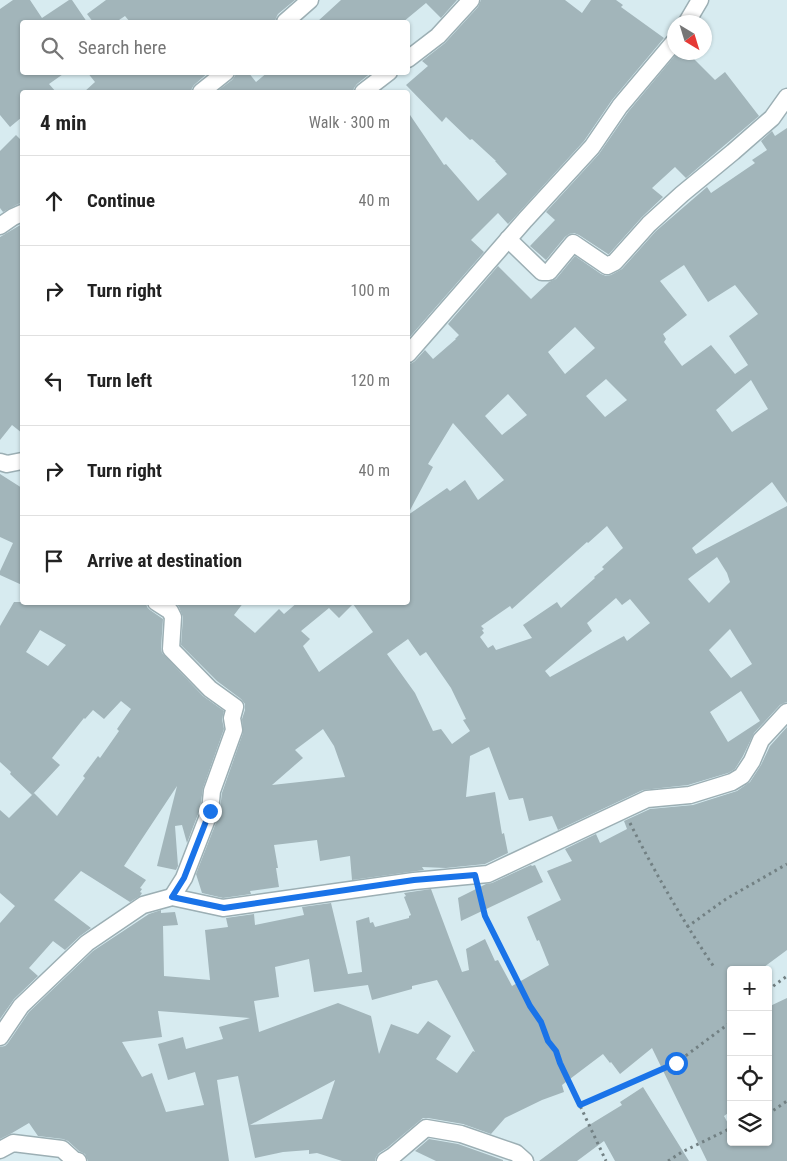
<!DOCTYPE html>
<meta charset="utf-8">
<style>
body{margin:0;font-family:"Roboto Condensed",sans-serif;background:#f6f6f6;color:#222}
.controls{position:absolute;right:15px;bottom:15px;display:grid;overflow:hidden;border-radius:5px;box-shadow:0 1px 4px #0004}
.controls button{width:45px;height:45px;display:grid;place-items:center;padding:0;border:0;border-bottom:1px solid #e0e0e0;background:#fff;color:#222;font:25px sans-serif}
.compass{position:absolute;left:667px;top:15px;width:45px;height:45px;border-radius:50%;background:#fff;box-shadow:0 1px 4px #0004;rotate:142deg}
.stop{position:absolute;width:15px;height:15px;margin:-11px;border:4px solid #1a73e8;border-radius:50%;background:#fff}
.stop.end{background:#1a73e8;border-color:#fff;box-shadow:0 1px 5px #0008}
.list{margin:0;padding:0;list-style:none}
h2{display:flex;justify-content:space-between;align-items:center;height:65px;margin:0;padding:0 20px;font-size:21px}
h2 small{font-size:16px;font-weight:400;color:#767676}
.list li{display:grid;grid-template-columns:32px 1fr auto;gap:15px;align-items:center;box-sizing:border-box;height:90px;padding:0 20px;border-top:1px solid #e0e0e0}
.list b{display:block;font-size:19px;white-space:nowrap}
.list em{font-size:16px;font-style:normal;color:#767676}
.icon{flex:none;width:28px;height:28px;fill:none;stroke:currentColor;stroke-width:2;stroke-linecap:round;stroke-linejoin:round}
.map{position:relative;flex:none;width:787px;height:1161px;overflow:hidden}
.search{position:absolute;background:#fff;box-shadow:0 1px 4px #0004;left:20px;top:20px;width:390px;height:55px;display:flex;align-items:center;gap:12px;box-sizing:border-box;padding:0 18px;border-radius:5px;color:#767676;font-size:19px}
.panel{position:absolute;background:#fff;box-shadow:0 1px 4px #0004;left:20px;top:90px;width:390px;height:515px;border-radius:5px}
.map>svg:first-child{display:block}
</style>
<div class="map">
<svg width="787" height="1161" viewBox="0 0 787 1161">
<rect width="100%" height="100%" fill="#d7ebf0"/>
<!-- building -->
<g fill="#a2b5ba" fill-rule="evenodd">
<path d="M 13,0 L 30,0 L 42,18 L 69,0 L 72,0 L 87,22 L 22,22 L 22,72 L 66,72 L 49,84 L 56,92 L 22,92 L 22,117 L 10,127 L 0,115 L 0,9 Z"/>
<path d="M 106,0 L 295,0 L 278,14 L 276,18 L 275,22 L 130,22 L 125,16 L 116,22 L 93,22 L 87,14 Z"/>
<path d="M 341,0 L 457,0 L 441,18 L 426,3 L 403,22 L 317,22 Z"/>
<path d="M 481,0 L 565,0 L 582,13 L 591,0 L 616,0 L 623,5 L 621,7 L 664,38 L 612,100 L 584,141 L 512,220 L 508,224 L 498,213 L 471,240 L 484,252 L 408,339 L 408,112 L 444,165 L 446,164 L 478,201 L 507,174 L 495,161 L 496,161 L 472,139 L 470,140 L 446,117 L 442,122 L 406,85 L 428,66 L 422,61 L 445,43 L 478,7 Z"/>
<path d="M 678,52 L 687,52 L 715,80 L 725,72 L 759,116 L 686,178 L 675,167 L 652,188 L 663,197 L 642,217 L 609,254 L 608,254 L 579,235 L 574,233 L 569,234 L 565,237 L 546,260 L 530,246 L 555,220 L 546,212 L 599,154 L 628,112 Z"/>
<path d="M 87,72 L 209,72 L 194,85 L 192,88 L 191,92 L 84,92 L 95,82 Z"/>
<path d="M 236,72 L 248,72 L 256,82 L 268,72 L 372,72 L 357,84 L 354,88 L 353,92 L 216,92 L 232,80 L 235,76 Z"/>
<path d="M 787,128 L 787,503 L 772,482 L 692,548 L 696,554 L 787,506 L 787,702 L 784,703 L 780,705 L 754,733 L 743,756 L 735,769 L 728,773 L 688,785 L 643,790 L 558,830 L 552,816 L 529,821 L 523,798 L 509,800 L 489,747 L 470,756 L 466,797 L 495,792 L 502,834 L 504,833 L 508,853 L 485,864 L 446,868 L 422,867 L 424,870 L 352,880 L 350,856 L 320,861 L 317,840 L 274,845 L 278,868 L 276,868 L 279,887 L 250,891 L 251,894 L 223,898 L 202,893 L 196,874 L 219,815 L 222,793 L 243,733 L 242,719 L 245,710 L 245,704 L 241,699 L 217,681 L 181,645 L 183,617 L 179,607 L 175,602 L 244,602 L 234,615 L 255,633 L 279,609 L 284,614 L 298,602 L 408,602 L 408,515 L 447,488 L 450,491 L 465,480 L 478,500 L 504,480 L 453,423 L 428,464 L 433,467 L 408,514 L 408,364 L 412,363 L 415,361 L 425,350 L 433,359 L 456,339 L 455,339 L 459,335 L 448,324 L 498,266 L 531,299 L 549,282 L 556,279 L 575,256 L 601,274 L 606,276 L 611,275 L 622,269 L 656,231 L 707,187 L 711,193 L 755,163 L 752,160 L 767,150 L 761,141 L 772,131 L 775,136 ZM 684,265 L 708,302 L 735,285 L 758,314 L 729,336 L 748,365 L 735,374 L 711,345 L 682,366 L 664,342 L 666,339 L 663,334 L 687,315 L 660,281 ZM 575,327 L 595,348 L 565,374 L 548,352 ZM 606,379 L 627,400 L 605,417 L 586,396 ZM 751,380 L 768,409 L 732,432 L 716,410 ZM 508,394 L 527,415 L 502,435 L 485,416 ZM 607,526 L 623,548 L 602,567 L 604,569 L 594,577 L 595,578 L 561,608 L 557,602 L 523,625 L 532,638 L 496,650 L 493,645 L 488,648 L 480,637 L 484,633 L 482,630 L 484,629 L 481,626 L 510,606 L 512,609 L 587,542 L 588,543 ZM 717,557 L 727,573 L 730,582 L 709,603 L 688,579 ZM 616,598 L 622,605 L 630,599 L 650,623 L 627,641 L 624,636 L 550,677 L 545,671 L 592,631 L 587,623 ZM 353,604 L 373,632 L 319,672 L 303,646 L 310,639 L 301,631 L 329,608 L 339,618 ZM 730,629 L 752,664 L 731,678 L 709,650 ZM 408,639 L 420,656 L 426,652 L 451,688 L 466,719 L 463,720 L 470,731 L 452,744 L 441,729 L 433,731 L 415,693 L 387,654 ZM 741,691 L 760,721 L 728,742 L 710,712 ZM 323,729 L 334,746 L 345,777 L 272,785 L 303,758 L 295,750 Z"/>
<path d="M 16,135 L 22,141 L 22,203 L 18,204 L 3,212 L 0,208 L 0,151 Z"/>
<path d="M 22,224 L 22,433 L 12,425 L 0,440 L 0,237 Z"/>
<path d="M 0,474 L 22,488 L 22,585 L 0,575 L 0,571 L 13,543 L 0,537 Z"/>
<path d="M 14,602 L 146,602 L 147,607 L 150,610 L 163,619 L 161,648 L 162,653 L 203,696 L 224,711 L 222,719 L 224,729 L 203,788 L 200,809 L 187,843 L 182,825 L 175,826 L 178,866 L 176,870 L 157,866 L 177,786 L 124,866 L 146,880 L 140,888 L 142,889 L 140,892 L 142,893 L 140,896 L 130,902 L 81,871 L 54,900 L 91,928 L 80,936 L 65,950 L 53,941 L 29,968 L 38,976 L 14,999 L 0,1019 L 0,923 L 15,906 L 0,893 L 0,810 L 9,818 L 34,793 L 57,816 L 85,778 L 83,776 L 98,756 L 100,758 L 119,731 L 117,729 L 131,709 L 121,701 L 104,719 L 93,710 L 85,719 L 84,718 L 52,758 L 60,765 L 32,795 L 10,774 L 11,772 L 0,762 L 0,626 ZM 40,630 L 66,645 L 48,666 L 26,652 Z"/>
<path d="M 787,727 L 787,950 L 760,970 L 731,970 L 731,1111 L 724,1116 L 731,1129 L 731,1142 L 768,1142 L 768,1007 L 787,998 L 787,1161 L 707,1161 L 652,1048 L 620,1074 L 611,1062 L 610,1063 L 603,1054 L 562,1085 L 564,1092 L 542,1100 L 505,1118 L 491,1134 L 463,1124 L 428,1118 L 423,1118 L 387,1148 L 379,1153 L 376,1157 L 375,1161 L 342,1161 L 317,1153 L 309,1154 L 309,1150 L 283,1152 L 255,1158 L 238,1076 L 217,1080 L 229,1161 L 88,1161 L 85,1154 L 79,1151 L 68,1141 L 63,1139 L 38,1136 L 29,1123 L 12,1133 L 0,1139 L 0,1047 L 5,1046 L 8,1043 L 29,1012 L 93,951 L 149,914 L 161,910 L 161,913 L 175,912 L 178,925 L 163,926 L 164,976 L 210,980 L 205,930 L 228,927 L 226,918 L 254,914 L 255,925 L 304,915 L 302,907 L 331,903 L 348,974 L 362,972 L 356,921 L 369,917 L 370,923 L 373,922 L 375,927 L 409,918 L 409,916 L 411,915 L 404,897 L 406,896 L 404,893 L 431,889 L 462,972 L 469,970 L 466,949 L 485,939 L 495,961 L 498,960 L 512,986 L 549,965 L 539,940 L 537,941 L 527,917 L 561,900 L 547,871 L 572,861 L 565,849 L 596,834 L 600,843 L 627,829 L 624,821 L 650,809 L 693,805 L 737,791 L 750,782 L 761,765 L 770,746 ZM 309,959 L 314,992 L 368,985 L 372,1000 L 412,989 L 412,986 L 437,980 L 475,1052 L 473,1051 L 457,1073 L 436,1059 L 451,1036 L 428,1021 L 418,1034 L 391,1024 L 379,1054 L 371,1016 L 338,1003 L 259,1032 L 254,1001 L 279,997 L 275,967 ZM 158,1011 L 250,1018 L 219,1027 L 223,1039 L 186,1049 L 183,1037 L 158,1044 L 168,1080 L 195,1072 L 204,1105 L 166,1112 L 152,1073 L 142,1077 L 122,1042 L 162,1037 ZM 335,1080 L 322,1119 L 250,1125 Z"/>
<path d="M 531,865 L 532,866 L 535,865 L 543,882 L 461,921 L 458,898 L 486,884 L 492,883 Z"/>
<path d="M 643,1087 L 689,1161 L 615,1161 L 604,1141 L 577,1161 L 539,1161 L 581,1130 L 622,1105 L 620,1102 Z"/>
<path d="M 429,1139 L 458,1144 L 503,1160 L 503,1161 L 436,1161 L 415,1151 Z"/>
</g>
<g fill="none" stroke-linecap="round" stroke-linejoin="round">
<!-- minor casing -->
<g stroke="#9cafb4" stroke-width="19">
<g id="minor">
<path d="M 285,22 L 310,0"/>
<path d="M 687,22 L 700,0"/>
<path d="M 408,59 L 438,36 L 471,0"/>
<path d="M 201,92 L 226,72"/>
<path d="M 363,92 L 389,72"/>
<path d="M 0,226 L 13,217 L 22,213"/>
<path d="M 508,239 L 542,272 L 549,272 L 573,243 L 607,266 L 615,262 L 649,224 L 682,194 L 733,152 L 772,118 L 787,97"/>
<path d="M 408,354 L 525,220 L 592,147 L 620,106 L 674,42"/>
<path d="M 0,462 L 7,464 L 22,461"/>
<path d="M 156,602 L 170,611 L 173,617 L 171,649 L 210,689 L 235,707 L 232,718 L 234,730 L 212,791 L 210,811 L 184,878 L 172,897"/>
<path d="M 0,1037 L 21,1006 L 87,943 L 143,905 L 172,897 L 223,908 L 414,881 L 488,874 L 647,799 L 690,795 L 732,782 L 742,776 L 752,761 L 761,740 L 787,712"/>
<path d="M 0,1150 L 13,1143 L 62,1149 L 74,1160 L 78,1161"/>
<path d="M 385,1161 L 393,1156 L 426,1128 L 461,1134 L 516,1153 L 525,1161"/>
</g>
</g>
<!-- path -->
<g stroke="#728083" stroke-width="3" stroke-dasharray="2.5 4" stroke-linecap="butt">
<path d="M 630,823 C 655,873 683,921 714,967"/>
<path d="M 479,890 L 485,916 L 530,1006 L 541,1022 L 548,1041 L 556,1051 L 560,1063 L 606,1161"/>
<path d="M 687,927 L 726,899 L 787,864"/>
<path d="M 768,990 L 787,976"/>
<path d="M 580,1105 L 676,1063 L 731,1022"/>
<path d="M 768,1114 L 787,1101"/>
<path d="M 668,1161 L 682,1152 L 731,1128"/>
</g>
<!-- minor -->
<use href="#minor" stroke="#fff" stroke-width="16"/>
</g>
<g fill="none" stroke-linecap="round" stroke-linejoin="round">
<!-- route -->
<path stroke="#1a73e8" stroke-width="6" d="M 210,811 L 184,878 L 172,897 L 224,908 L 414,880 L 475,875 L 485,916 L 530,1006 L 541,1022 L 548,1041 L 556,1051 L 560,1063 L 580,1105 L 676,1063"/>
</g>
</svg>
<div class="controls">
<button>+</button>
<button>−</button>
<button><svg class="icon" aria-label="locate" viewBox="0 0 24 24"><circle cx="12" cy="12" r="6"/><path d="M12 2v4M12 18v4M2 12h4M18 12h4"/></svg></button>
<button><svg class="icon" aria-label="layers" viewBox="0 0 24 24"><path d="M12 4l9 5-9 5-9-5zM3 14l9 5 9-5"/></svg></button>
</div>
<svg class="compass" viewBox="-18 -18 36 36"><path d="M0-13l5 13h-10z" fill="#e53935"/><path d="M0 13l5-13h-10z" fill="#767676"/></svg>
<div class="stop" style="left:676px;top:1063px"></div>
<div class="stop end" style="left:210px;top:811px"></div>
<div class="search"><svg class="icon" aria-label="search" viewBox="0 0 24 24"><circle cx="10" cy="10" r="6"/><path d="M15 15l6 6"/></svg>Search here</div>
<section class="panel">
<h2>4 min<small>Walk · 300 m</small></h2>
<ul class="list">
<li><svg class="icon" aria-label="ahead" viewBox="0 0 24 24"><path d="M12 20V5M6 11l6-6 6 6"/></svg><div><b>Continue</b></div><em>40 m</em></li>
<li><svg class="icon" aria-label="right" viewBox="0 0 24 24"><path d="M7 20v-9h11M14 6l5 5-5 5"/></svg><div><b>Turn right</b></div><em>100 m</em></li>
<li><svg class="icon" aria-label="left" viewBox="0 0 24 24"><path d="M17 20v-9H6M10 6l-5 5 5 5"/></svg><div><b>Turn left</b></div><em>120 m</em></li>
<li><svg class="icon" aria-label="right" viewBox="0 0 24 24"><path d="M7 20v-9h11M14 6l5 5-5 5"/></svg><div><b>Turn right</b></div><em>40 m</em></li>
<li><svg class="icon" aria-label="arrive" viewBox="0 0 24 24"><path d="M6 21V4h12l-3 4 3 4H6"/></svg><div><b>Arrive at destination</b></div></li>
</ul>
</section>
</div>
